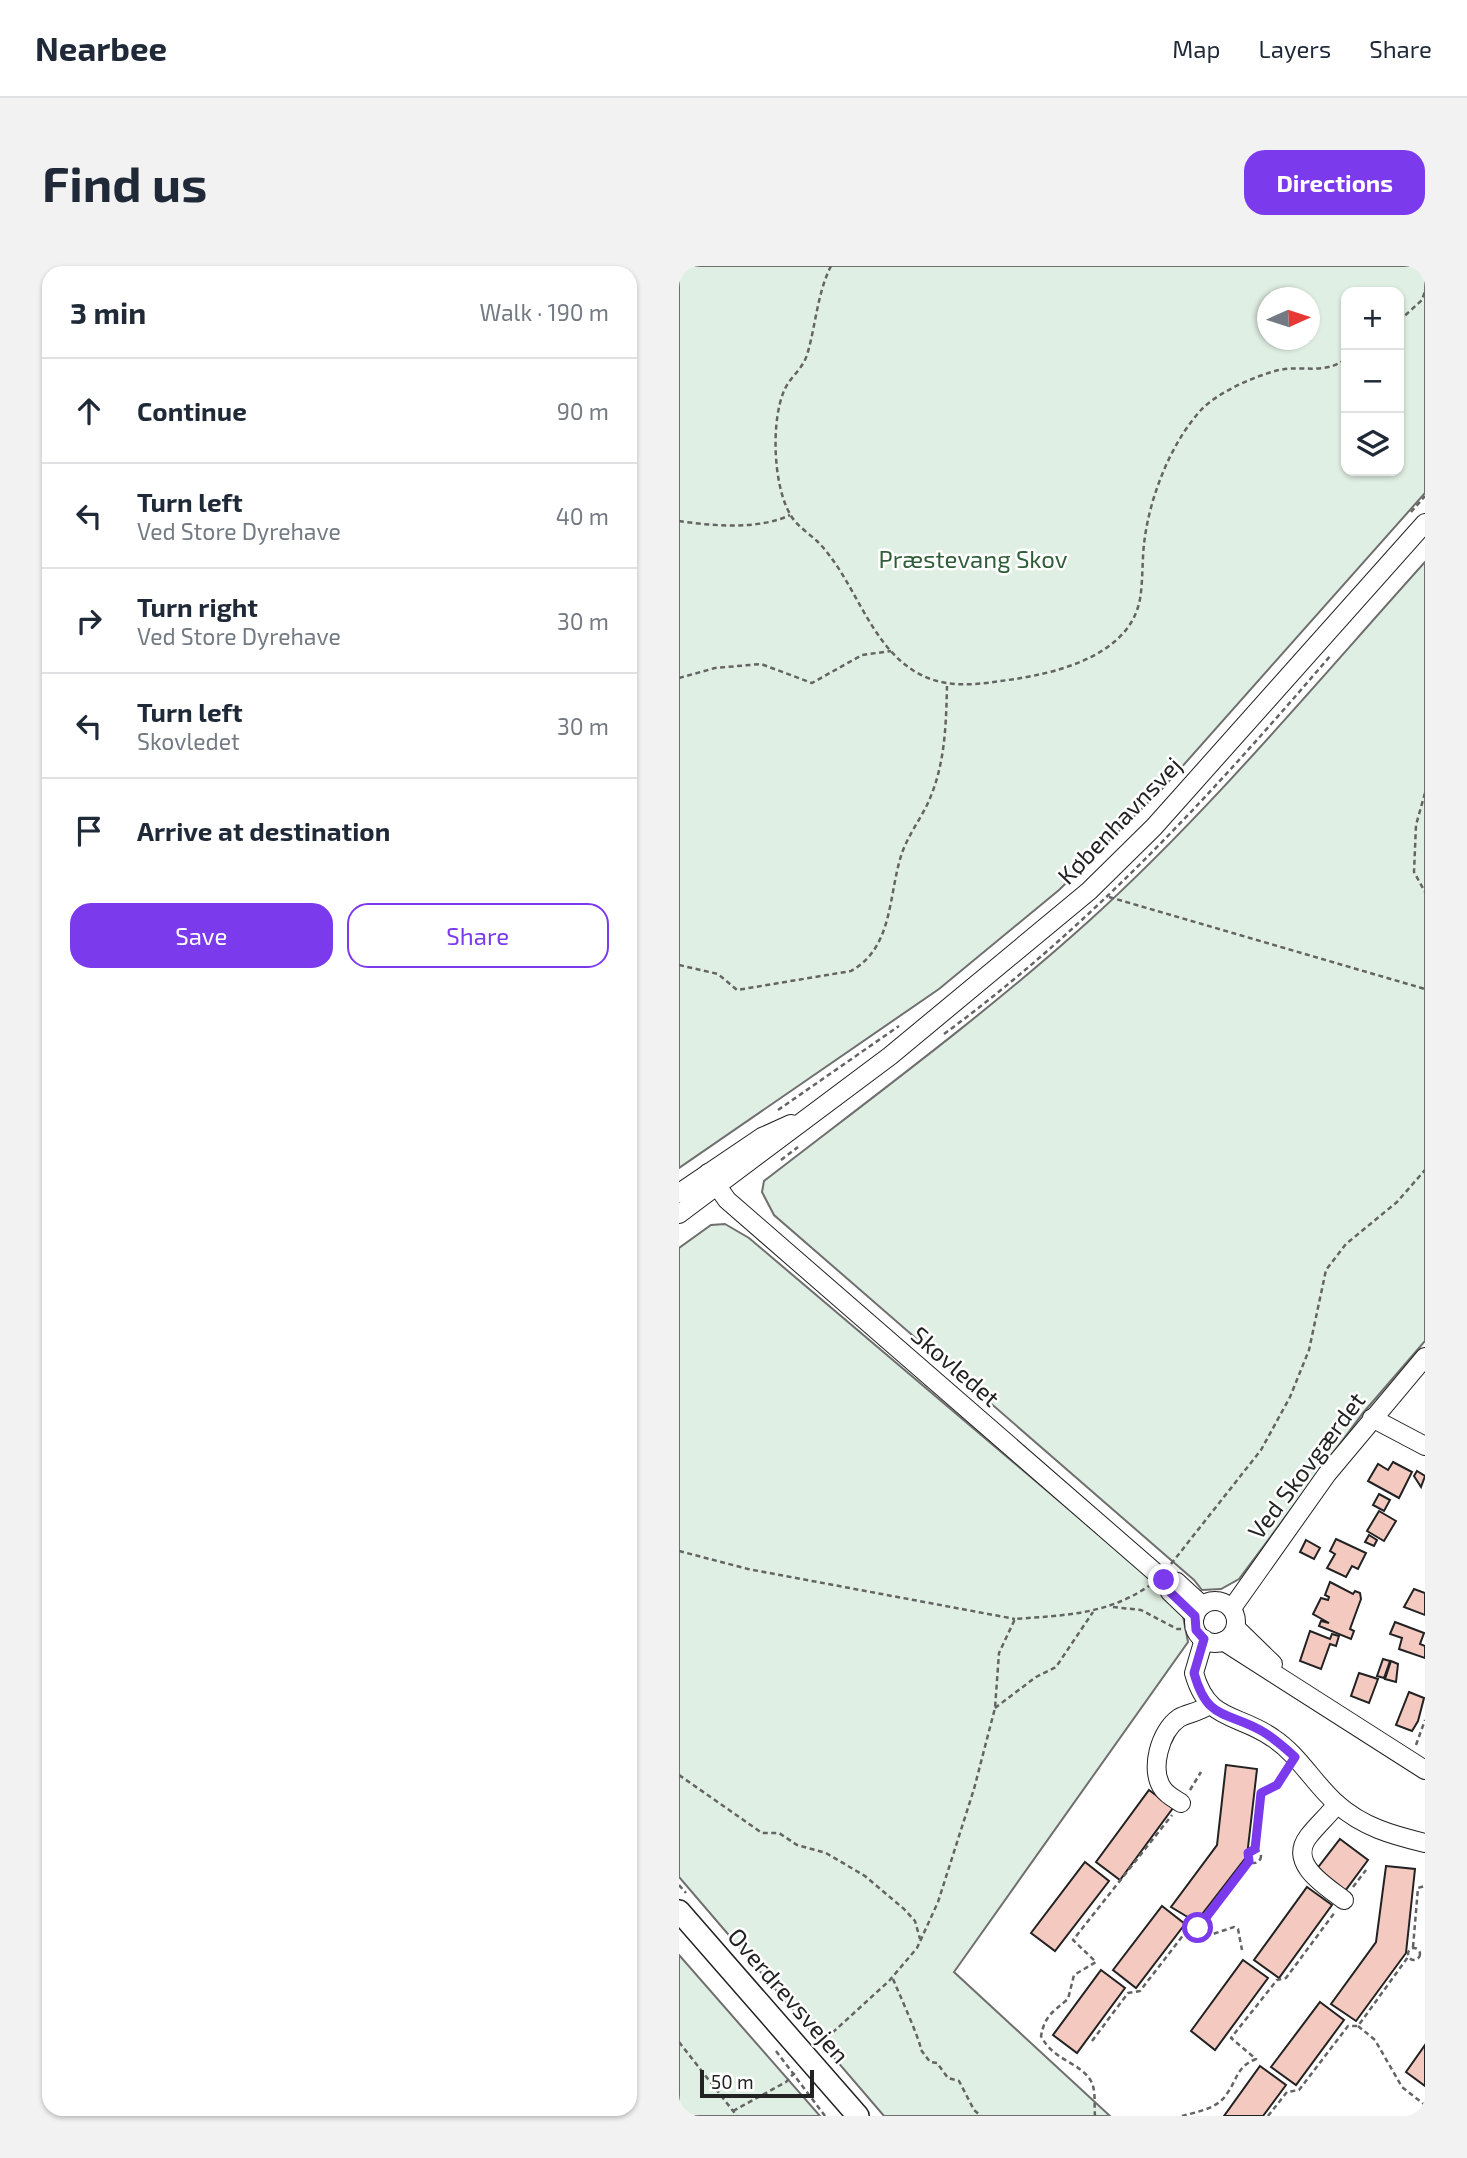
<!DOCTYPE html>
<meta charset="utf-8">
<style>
body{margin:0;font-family:"Exo 2",sans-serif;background:#f2f2f3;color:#1f2937}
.controls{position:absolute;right:21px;top:21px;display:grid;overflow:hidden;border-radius:14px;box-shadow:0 2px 5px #0004}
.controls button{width:63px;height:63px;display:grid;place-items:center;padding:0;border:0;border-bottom:2px solid #e0e1e3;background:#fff;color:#1f2937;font:35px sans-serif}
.compass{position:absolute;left:578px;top:21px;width:63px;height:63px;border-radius:50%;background:#fff;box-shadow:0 2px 5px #0004;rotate:87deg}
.scale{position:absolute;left:21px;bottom:18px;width:114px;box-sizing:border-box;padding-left:7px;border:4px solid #222;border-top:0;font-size:19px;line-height:24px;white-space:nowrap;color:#222;-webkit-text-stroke:5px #fff;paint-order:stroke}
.stop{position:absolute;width:21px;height:21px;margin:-16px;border:5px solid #7c3aed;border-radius:50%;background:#fff}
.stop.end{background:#7c3aed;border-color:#fff;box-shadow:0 2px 7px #0008}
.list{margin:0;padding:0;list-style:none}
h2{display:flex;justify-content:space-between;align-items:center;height:91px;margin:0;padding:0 28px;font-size:30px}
h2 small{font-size:23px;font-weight:400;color:#747a83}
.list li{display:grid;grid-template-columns:46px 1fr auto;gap:21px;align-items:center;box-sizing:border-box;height:105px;padding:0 28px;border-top:2px solid #e0e1e3}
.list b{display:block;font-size:26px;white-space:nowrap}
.list p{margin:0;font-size:23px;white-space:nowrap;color:#747a83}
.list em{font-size:23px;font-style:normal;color:#747a83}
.actions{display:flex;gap:14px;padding:21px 28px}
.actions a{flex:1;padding:16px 0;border:2px solid #7c3aed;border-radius:21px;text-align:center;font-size:24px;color:#7c3aed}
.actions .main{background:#7c3aed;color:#fff}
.icon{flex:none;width:38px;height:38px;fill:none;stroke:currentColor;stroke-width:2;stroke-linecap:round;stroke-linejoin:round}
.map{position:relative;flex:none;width:746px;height:1850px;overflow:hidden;border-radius:21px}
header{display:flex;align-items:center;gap:42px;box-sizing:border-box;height:98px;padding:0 35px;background:#fff;border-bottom:2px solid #e0e1e3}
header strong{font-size:33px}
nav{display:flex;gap:38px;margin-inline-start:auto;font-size:24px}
.intro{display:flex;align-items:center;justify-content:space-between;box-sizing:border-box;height:168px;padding:0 42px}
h1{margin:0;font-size:49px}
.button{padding:18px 32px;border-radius:21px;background:#7c3aed;color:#fff;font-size:24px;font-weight:700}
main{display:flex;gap:42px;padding:0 42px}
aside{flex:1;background:#fff;border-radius:21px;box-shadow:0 2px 5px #0004}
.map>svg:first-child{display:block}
</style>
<header>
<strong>Nearbee</strong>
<nav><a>Map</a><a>Layers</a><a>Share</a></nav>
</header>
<div class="intro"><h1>Find us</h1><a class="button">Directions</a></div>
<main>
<aside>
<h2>3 min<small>Walk · 190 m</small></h2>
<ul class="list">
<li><svg class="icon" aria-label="ahead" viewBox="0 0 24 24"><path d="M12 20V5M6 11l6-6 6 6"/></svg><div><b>Continue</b></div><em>90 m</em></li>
<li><svg class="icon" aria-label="left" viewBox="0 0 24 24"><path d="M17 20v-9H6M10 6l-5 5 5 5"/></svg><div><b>Turn left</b><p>Ved Store Dyrehave</p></div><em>40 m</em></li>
<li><svg class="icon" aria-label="right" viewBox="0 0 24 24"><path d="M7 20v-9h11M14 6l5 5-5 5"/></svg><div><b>Turn right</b><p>Ved Store Dyrehave</p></div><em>30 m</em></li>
<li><svg class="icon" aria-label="left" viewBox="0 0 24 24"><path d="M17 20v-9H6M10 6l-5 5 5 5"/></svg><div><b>Turn left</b><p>Skovledet</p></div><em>30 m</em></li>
<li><svg class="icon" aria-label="arrive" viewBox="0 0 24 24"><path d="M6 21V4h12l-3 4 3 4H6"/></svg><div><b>Arrive at destination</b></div></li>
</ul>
<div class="actions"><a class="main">Save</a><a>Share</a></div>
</aside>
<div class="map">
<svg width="746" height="1850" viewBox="0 0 746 1850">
<rect width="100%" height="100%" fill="#fff"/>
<!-- green -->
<g fill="#e0efe3" stroke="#6f6f6f" stroke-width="2" fill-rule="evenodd">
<path d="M 0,0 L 746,0 L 746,227 L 485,521 L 380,624 L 260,723 L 0,902 ZM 720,26 L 720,205 L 667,205 L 667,26 ZM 589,32 L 631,32 L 631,74 L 589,74 Z"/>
<path d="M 746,296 L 746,1075 L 684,1147 L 560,1313 L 542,1323 L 523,1324 L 515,1314 L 95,949 L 83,926 L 85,915 C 195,830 308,747 411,654 C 532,544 637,417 746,296 Z"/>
<path d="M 46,958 L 70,972 L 485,1324 L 504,1350 L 509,1376 L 275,1706 L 431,1850 L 205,1850 L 0,1611 L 0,982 L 32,959 Z"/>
<path d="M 0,1689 L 141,1850 L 0,1850 Z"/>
</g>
<!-- building -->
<g fill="#f3c9c0" stroke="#222" stroke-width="2">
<path d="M 714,1196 L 733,1206 L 720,1232 L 689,1215 L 699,1198 L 709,1204 Z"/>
<path d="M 738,1205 L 746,1210 L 742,1221 L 735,1210 Z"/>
<path d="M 700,1228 L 711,1234 L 705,1245 L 694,1239 Z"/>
<path d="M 700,1245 L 717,1255 L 705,1275 L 688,1265 Z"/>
<path d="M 690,1269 L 698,1274 L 695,1280 L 686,1276 Z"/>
<path d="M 657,1273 L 687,1287 L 679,1303 L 673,1300 L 667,1311 L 648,1302 L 656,1288 L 651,1285 Z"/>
<path d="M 627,1274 L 641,1282 L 635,1293 L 621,1286 Z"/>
<path d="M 651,1316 L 674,1328 L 676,1325 L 681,1327 L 682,1333 L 671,1363 L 675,1365 L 672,1373 L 640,1360 L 642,1355 L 650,1357 L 634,1348 L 642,1332 L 649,1334 L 650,1331 L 646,1329 Z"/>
<path d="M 735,1323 L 746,1327 L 746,1349 L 725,1341 Z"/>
<path d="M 716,1356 L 745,1367 L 741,1378 L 746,1380 L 746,1392 L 720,1383 L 723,1372 L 711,1368 Z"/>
<path d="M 631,1365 L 651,1373 L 653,1368 L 660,1370 L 657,1380 L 651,1378 L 642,1403 L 621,1395 Z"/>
<path d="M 704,1393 L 711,1395 L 705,1412 L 698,1410 Z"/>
<path d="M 712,1395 L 719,1398 L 717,1416 L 706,1413 Z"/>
<path d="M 680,1407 L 699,1413 L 690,1437 L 672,1430 Z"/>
<path d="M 730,1426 L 745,1432 L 739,1455 L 733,1465 L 717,1459 Z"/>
<path d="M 547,1499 L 578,1503 L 568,1590 L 517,1656 L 492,1641 L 538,1579 Z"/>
<path d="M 470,1524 L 494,1542 L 441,1614 L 417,1596 Z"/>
<path d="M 661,1573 L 689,1594 L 666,1625 L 637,1604 Z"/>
<path d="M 406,1596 L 430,1615 L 376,1685 L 352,1667 Z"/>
<path d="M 707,1600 L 736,1603 L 727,1687 L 677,1755 L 652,1738 L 697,1676 Z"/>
<path d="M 628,1621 L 653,1639 L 600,1712 L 575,1694 Z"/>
<path d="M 483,1640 L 506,1658 L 457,1722 L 434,1704 Z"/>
<path d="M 564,1694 L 589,1712 L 536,1784 L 512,1765 Z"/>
<path d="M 422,1704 L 446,1722 L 398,1787 L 374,1769 Z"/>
<path d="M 641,1736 L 665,1754 L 617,1819 L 592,1801 Z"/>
<path d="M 746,1779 L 746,1820 L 727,1806 Z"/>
<path d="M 581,1800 L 607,1819 L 584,1850 L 545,1850 Z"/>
</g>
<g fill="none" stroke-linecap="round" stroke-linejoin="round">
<!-- minor casing -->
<g stroke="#222" stroke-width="20">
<g id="minor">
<path d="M 29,907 L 48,934 L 485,1314 L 491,1326 L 516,1350"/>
<path d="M 0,927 L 83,871 L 112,858"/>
<path d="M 0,948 L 211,790 L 410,625 L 475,561 L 746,257"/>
<path d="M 693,1152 L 746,1180"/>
<path d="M 485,1314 L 498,1316 L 523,1339"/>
<circle cx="536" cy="1356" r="21"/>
<path d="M 553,1342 L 648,1208 L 746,1091"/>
<path d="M 557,1362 L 594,1398"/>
<path d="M 525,1373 L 515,1407 C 529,1457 559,1447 594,1472 C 620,1489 635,1518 658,1538 C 684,1561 713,1569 746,1577"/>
<path d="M 544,1375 L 746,1504"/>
<path d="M 502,1537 C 496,1533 488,1529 484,1523 C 470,1504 481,1465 500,1452 C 508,1447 519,1447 530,1439"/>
<path d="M 658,1538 C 649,1550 638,1559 629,1571 C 609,1598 647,1620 665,1634"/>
</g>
</g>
<!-- major casing -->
<g stroke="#222" stroke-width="24">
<path id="major" d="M 0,1645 L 179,1850"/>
</g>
<!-- path -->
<g stroke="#646464" stroke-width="2.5" stroke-dasharray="5 3.5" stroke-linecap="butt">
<path d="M 152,0 C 138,28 137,59 128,89 C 123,104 110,112 105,125 C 92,155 94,219 111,248 C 116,258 129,267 138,275 C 176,313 188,375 235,405 C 268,425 300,418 336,413 C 382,406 451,388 461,333 C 464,315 463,296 465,278 C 470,233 491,178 522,144 C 539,126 576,110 600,104 C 625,99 645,109 667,93"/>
<path d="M 720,55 L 743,34 L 746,25"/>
<path d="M 732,246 L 746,230"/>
<path d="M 0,255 C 33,260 80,264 111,249"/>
<path d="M 0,412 L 36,402 L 82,398 L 133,417 L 183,389 L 212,385"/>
<path d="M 746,527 L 737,559 L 735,606 L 746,626"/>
<path d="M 430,631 L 746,723"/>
<path d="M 0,699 L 39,708 L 58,724 L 172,705 C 215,681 209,628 223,587 C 229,570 240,555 248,539 C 266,501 267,461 268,420"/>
<path d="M 265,768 C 412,660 534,527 652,389"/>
<path d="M 99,844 L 220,760"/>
<path d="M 102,894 L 119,881"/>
<path d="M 0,1285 L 69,1303 L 336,1353"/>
<path d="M 492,1298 L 582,1184 L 611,1131 L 630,1084 L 647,1004 L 667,978 L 718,936 L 746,904"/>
<path d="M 434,1341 L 462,1344 L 498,1363 L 507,1363"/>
<path d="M 316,1442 L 357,1411 L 377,1401 L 414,1346"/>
<path d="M 737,1479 L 746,1454"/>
<path d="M 0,1509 L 83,1567 L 100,1567 L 118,1579 L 147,1587 L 186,1610 L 225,1643 L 236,1655 L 241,1673"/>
<path d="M 511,1524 L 522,1506"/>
<circle cx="575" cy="1590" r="7"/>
<path d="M 576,1583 L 582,1526 L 593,1524 L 606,1506"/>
<path d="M 0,1619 L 7,1627"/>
<path d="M 674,1621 L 687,1604"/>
<path d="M 514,1663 L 516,1669 L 528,1670 L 555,1661 L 559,1663 L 563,1684"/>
<path d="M 734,1681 L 739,1622 L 746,1620"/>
<circle cx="735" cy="1688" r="6"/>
<path d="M 214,1713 C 219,1725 242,1776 242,1784 L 251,1796 L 258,1797 L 269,1812 L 280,1815 L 295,1844 L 302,1850"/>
<path d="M 679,1760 L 696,1774 L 723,1821 L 746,1839"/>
<path d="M 413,1775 L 449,1727 L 461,1725 L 509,1663 L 519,1662 L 570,1595"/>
<path d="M 0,1776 L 58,1850"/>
<path d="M 141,1778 L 210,1715 L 238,1682 L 259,1636 L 295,1523 L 316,1442 L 320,1387 L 336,1353 C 386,1349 427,1349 470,1320"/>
<path d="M 97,1785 L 146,1850"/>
<path d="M 54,1845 L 107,1816 L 118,1804"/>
<path d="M 416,1850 C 415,1840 417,1827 413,1817 C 403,1796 375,1796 362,1770 C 366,1749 374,1746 389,1733 L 395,1709 L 417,1696 L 394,1674 L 493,1549"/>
<path d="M 503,1850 C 517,1846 538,1843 547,1829 C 559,1813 557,1801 577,1793 L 552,1772 L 598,1714 L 607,1712 L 656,1646"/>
<path d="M 589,1850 L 608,1826 L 620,1824 L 669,1760 L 679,1760 L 729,1691"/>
</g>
<!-- minor -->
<use href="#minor" stroke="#fff" stroke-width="18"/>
<!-- major -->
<use href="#major" stroke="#fff" stroke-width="21"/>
</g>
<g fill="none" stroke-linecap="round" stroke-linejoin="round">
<!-- route -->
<path stroke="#7c3aed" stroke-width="9" d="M 485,1314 L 491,1326 L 516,1350 L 517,1364 L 525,1373 L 515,1407 C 528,1454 546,1445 581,1464 C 594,1471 605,1481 616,1491 L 598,1519 L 582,1527 L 576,1583 L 569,1587 L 570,1595 L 519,1662"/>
</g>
<g text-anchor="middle" stroke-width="5" stroke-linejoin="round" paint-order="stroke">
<!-- park labels -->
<g font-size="24" fill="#2f5e38" stroke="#fff">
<text x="294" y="302">Præstevang Skov</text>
</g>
<!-- street labels -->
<g font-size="24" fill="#222" stroke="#fff">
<text transform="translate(441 555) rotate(-46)" y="8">Københavnsvej</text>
<text transform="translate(276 1101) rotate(41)" y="8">Skovledet</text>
<text transform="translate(628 1200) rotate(-53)" y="8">Ved Skovgærdet</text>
<text transform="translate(109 1730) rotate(49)" y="8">Overdrevsvejen</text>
</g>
</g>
</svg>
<div class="controls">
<button>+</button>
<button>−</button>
<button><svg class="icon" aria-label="layers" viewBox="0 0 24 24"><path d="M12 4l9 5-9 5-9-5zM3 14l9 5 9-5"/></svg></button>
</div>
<svg class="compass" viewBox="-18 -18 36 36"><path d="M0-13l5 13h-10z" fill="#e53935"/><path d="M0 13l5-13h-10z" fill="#747a83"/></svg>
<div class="scale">50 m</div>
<div class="stop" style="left:519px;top:1662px"></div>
<div class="stop end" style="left:485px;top:1314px"></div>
</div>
</main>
